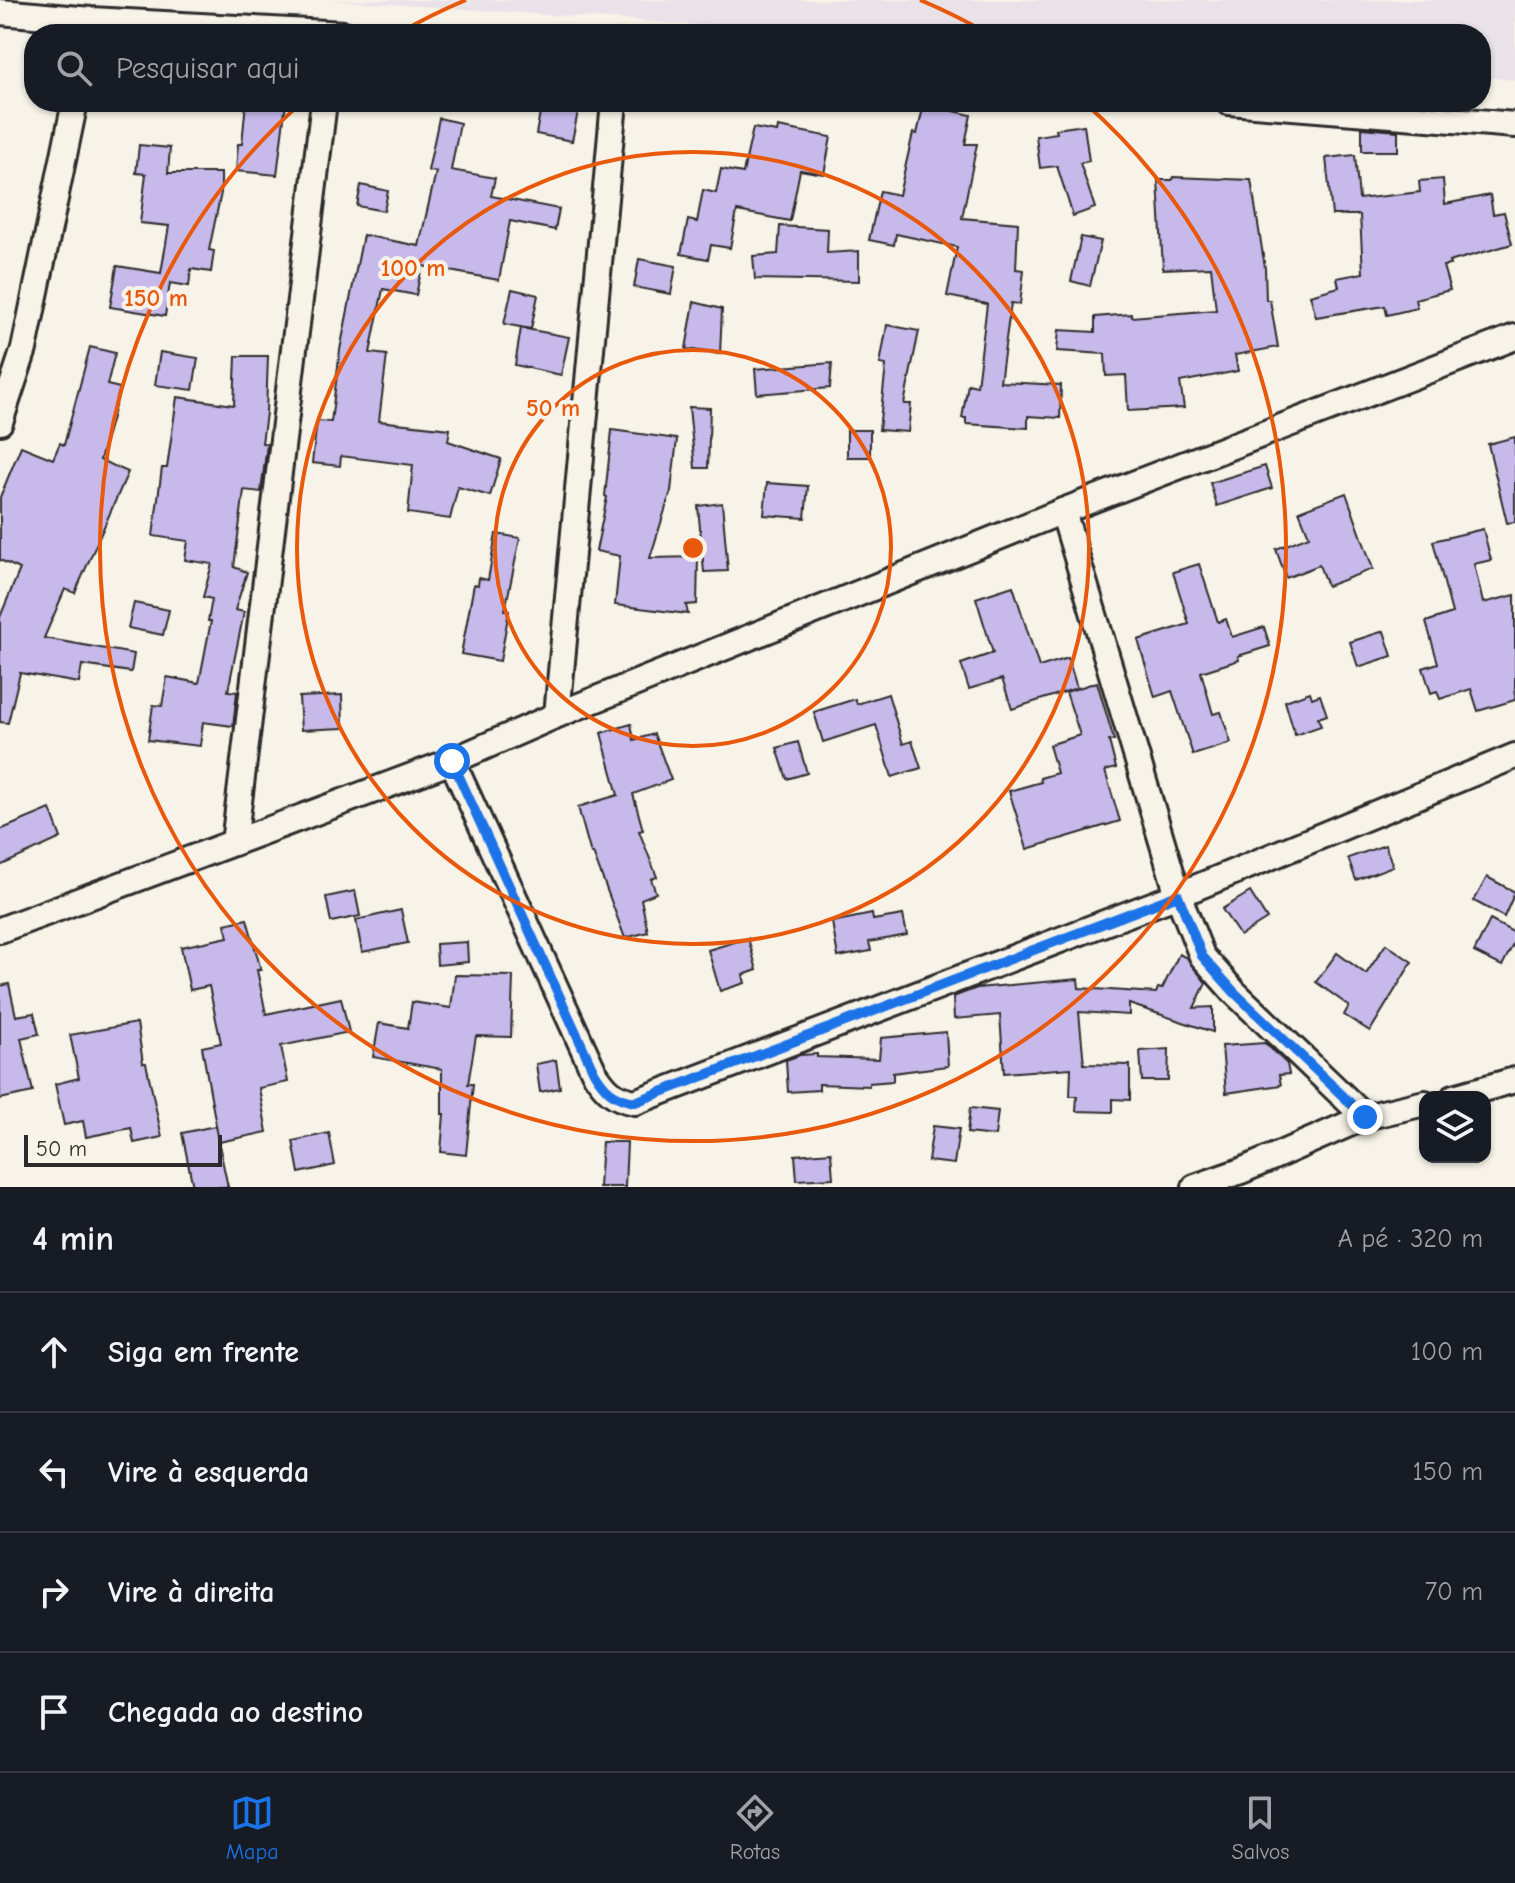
<!DOCTYPE html>
<html lang="pt">
<meta charset="utf-8">
<style>
body{margin:0;font-family:"Comic Neue",sans-serif;background:#20242c;color:#f1f3f6}
.controls{position:absolute;right:24px;bottom:24px;display:grid;overflow:hidden;border-radius:16px;box-shadow:0 2px 6px #0004}
.controls button{width:72px;height:72px;display:grid;place-items:center;padding:0;border:0;border-bottom:2px solid #363941;background:#171b24;color:#f1f3f6;font:40px sans-serif}
.scale{position:absolute;left:24px;bottom:20px;width:198px;box-sizing:border-box;padding-left:8px;border:4px solid #2b2b2b;border-top:0;font-size:22px;line-height:28px;white-space:nowrap;color:#2b2b2b;-webkit-text-stroke:6px #f7f3e8;paint-order:stroke}
.stop{position:absolute;width:24px;height:24px;margin:-18px;border:6px solid #1a73e8;border-radius:50%;background:#fff}
.stop.end{background:#1a73e8;border-color:#fff;box-shadow:0 2px 8px #0008}
.list{margin:0;padding:0;list-style:none}
h2{display:flex;justify-content:space-between;align-items:center;height:104px;margin:0;padding:0 32px;font-size:34px}
h2 small{font-size:26px;font-weight:400;color:#9ea1a6}
.list li{display:grid;grid-template-columns:52px 1fr auto;gap:24px;align-items:center;box-sizing:border-box;height:120px;padding:0 32px;border-top:2px solid #363941}
.list b{display:block;font-size:30px;white-space:nowrap}
.list em{font-size:26px;font-style:normal;color:#9ea1a6}
.icon{flex:none;width:44px;height:44px;fill:none;stroke:currentColor;stroke-width:2;stroke-linecap:round;stroke-linejoin:round}
.map{position:relative;flex:none;width:1515px;height:1187px;overflow:hidden}
.search{position:absolute;background:#171b24;box-shadow:0 2px 6px #0004;left:24px;right:24px;top:24px;height:88px;display:flex;align-items:center;gap:20px;box-sizing:border-box;padding:0 28px;border-radius:32px;color:#9ea1a6;font-size:30px}
.sheet{height:584px;background:#171b24}
nav{display:flex;justify-content:space-around;align-items:center;box-sizing:border-box;height:112px;border-top:2px solid #363941;background:#171b24;font-size:22px;color:#9ea1a6}
nav a{display:grid;justify-items:center;gap:4px}
nav .on{color:#1a73e8}
.map>svg:first-child{display:block}
</style>
<div class="map">
<svg width="1515" height="1187" viewBox="0 0 1515 1187">
<rect width="100%" height="100%" fill="#f7f3e8"/>
<filter id="ink" filterUnits="userSpaceOnUse"><feTurbulence type="fractalNoise" baseFrequency=".0125" numOctaves="2"/><feDisplacementMap in="SourceGraphic" scale="16" xChannelSelector="R" yChannelSelector="G"/><feConvolveMatrix kernelMatrix="1 2 1 2 8 2 1 2 1" color-interpolation-filters="sRGB"/></filter>
<g filter="url(#ink)">
<!-- built -->
<path fill="#e9e2e9" d="M 329,0 L 1515,0 L 1515,80 L 1481,77 L 1481,34 L 835,34 Z"/>
<!-- building -->
<g fill="#c7baeb" stroke="#2b2b2b" stroke-width="2">
<path d="M 246,102 L 286,102 L 277,175 L 236,171 L 238,144 L 242,144 Z"/>
<path d="M 542,102 L 580,102 L 572,141 L 536,134 Z"/>
<path d="M 924,104 L 971,115 L 965,144 L 977,144 L 962,218 L 1018,223 L 1016,269 L 1024,270 L 1020,304 L 1011,303 L 1000,382 L 1061,385 L 1060,418 L 1028,416 L 1028,428 L 966,424 L 966,418 L 962,418 L 968,384 L 977,386 L 987,304 L 947,296 L 957,247 L 896,234 L 894,245 L 869,240 L 880,191 L 899,195 L 913,133 L 917,134 Z"/>
<path d="M 439,118 L 460,123 L 451,170 L 495,178 L 491,196 L 559,209 L 555,230 L 510,221 L 499,280 L 422,266 L 416,295 L 383,289 L 370,353 L 387,355 L 379,421 L 450,429 L 448,441 L 501,459 L 490,496 L 458,487 L 450,519 L 408,513 L 413,465 L 341,456 L 340,466 L 312,463 L 317,421 L 331,422 L 340,350 L 363,235 L 419,246 L 436,172 L 428,171 Z"/>
<path d="M 1084,125 L 1089,161 L 1080,163 L 1095,208 L 1073,216 L 1057,166 L 1040,168 L 1036,136 L 1057,133 L 1056,129 Z"/>
<path d="M 778,127 L 831,137 L 824,174 L 800,170 L 790,221 L 737,211 L 730,248 L 711,245 L 708,259 L 681,254 L 688,220 L 697,222 L 703,190 L 716,193 L 721,169 L 743,173 L 753,128 L 777,132 Z"/>
<path d="M 1362,128 L 1398,131 L 1398,151 L 1362,151 Z"/>
<path d="M 139,145 L 170,148 L 168,173 L 221,173 L 221,193 L 209,250 L 214,251 L 211,272 L 191,269 L 189,286 L 170,283 L 165,316 L 110,307 L 117,266 L 161,273 L 169,226 L 140,223 L 146,174 L 136,173 Z"/>
<path d="M 1355,155 L 1359,199 L 1420,192 L 1419,181 L 1443,179 L 1445,204 L 1490,195 L 1493,214 L 1504,212 L 1512,244 L 1449,262 L 1450,265 L 1443,266 L 1450,290 L 1415,299 L 1417,308 L 1387,315 L 1385,306 L 1316,317 L 1310,295 L 1339,287 L 1337,278 L 1363,273 L 1360,215 L 1332,215 L 1326,158 Z"/>
<path d="M 1173,177 L 1251,180 L 1265,268 L 1266,300 L 1270,300 L 1278,347 L 1235,355 L 1238,371 L 1180,382 L 1184,408 L 1128,411 L 1126,375 L 1106,376 L 1105,354 L 1057,351 L 1059,330 L 1095,332 L 1095,317 L 1131,314 L 1132,317 L 1216,310 L 1211,267 L 1163,269 L 1158,180 L 1172,180 Z"/>
<path d="M 361,185 L 388,191 L 384,211 L 357,206 Z"/>
<path d="M 780,226 L 828,229 L 827,253 L 859,251 L 859,281 L 755,279 L 753,256 L 778,254 Z"/>
<path d="M 1081,237 L 1101,241 L 1090,286 L 1071,281 Z"/>
<path d="M 639,259 L 676,266 L 671,294 L 634,287 Z"/>
<path d="M 512,289 L 538,295 L 531,329 L 504,324 Z"/>
<path d="M 694,302 L 722,309 L 720,354 L 686,349 Z"/>
<path d="M 887,325 L 919,331 L 904,404 L 911,404 L 908,432 L 879,430 L 886,365 L 880,364 Z"/>
<path d="M 521,328 L 569,337 L 561,375 L 515,365 Z"/>
<path d="M 90,347 L 115,353 L 107,385 L 120,388 L 100,460 L 128,472 L 75,593 L 65,589 L 44,638 L 134,654 L 131,672 L 82,665 L 79,683 L 20,673 L 8,723 L 0,722 L 0,617 L 20,569 L 0,560 L 0,497 L 21,446 L 53,459 L 60,443 L 64,445 Z"/>
<path d="M 160,352 L 198,358 L 193,390 L 155,385 Z"/>
<path d="M 236,356 L 268,356 L 266,413 L 262,443 L 267,444 L 261,492 L 244,490 L 234,567 L 247,572 L 235,610 L 244,612 L 228,691 L 237,692 L 233,726 L 203,722 L 200,746 L 148,740 L 153,705 L 162,706 L 167,677 L 199,683 L 211,621 L 208,621 L 212,599 L 203,597 L 212,564 L 185,560 L 188,541 L 153,536 L 162,468 L 167,468 L 177,397 L 234,405 Z"/>
<path d="M 832,363 L 830,388 L 757,394 L 755,369 Z"/>
<path d="M 689,407 L 710,408 L 708,468 L 695,468 Z"/>
<path d="M 612,430 L 677,439 L 671,491 L 650,558 L 698,557 L 697,604 L 686,605 L 688,614 L 615,605 L 620,556 L 596,551 L 607,497 L 605,496 Z"/>
<rect x="847" y="430" width="23" height="27"/>
<path d="M 1515,437 L 1515,522 L 1507,523 L 1488,444 Z"/>
<path d="M 1265,466 L 1272,488 L 1217,506 L 1210,483 Z"/>
<path d="M 767,483 L 808,486 L 805,518 L 764,515 Z"/>
<path d="M 1346,493 L 1373,569 L 1327,586 L 1319,565 L 1286,578 L 1276,549 L 1309,536 L 1299,511 Z"/>
<path d="M 722,503 L 728,571 L 704,572 L 698,506 Z"/>
<path d="M 1483,529 L 1491,560 L 1474,564 L 1483,603 L 1515,595 L 1515,700 L 1478,711 L 1471,689 L 1440,699 L 1437,691 L 1431,693 L 1423,668 L 1438,663 L 1426,622 L 1452,613 L 1433,541 Z"/>
<path d="M 496,534 L 520,538 L 505,610 L 509,611 L 500,661 L 461,654 L 474,584 L 478,585 L 479,578 L 488,580 Z"/>
<path d="M 1199,564 L 1218,622 L 1226,619 L 1232,637 L 1264,627 L 1270,646 L 1238,656 L 1239,660 L 1201,672 L 1213,714 L 1221,712 L 1231,743 L 1193,755 L 1172,691 L 1155,697 L 1138,640 L 1189,624 L 1173,572 Z"/>
<path d="M 1013,586 L 1039,667 L 1068,658 L 1077,688 L 1012,709 L 1002,679 L 969,689 L 961,664 L 993,653 L 976,598 Z"/>
<path d="M 134,603 L 169,610 L 163,635 L 128,628 Z"/>
<path d="M 1384,631 L 1392,656 L 1358,667 L 1350,642 Z"/>
<path d="M 1097,682 L 1114,740 L 1109,741 L 1116,768 L 1105,771 L 1120,821 L 1027,849 L 1009,791 L 1041,782 L 1040,778 L 1057,773 L 1049,745 L 1080,735 L 1066,692 Z"/>
<path d="M 1310,692 L 1312,698 L 1320,695 L 1327,715 L 1318,718 L 1321,726 L 1295,735 L 1285,701 Z"/>
<path d="M 888,694 L 903,744 L 912,741 L 921,768 L 892,777 L 876,725 L 823,742 L 814,712 L 855,699 L 857,704 Z"/>
<path d="M 342,695 L 343,728 L 301,730 L 299,697 Z"/>
<path d="M 631,724 L 634,740 L 654,734 L 671,780 L 633,794 L 643,830 L 639,831 L 657,877 L 651,879 L 656,893 L 641,899 L 648,932 L 625,938 L 593,853 L 591,854 L 578,807 L 618,795 L 601,733 Z"/>
<path d="M 798,742 L 807,773 L 787,779 L 777,748 Z"/>
<path d="M 50,809 L 61,838 L 0,866 L 0,830 Z"/>
<path d="M 1385,845 L 1393,866 L 1356,880 L 1348,858 Z"/>
<path d="M 1487,877 L 1515,892 L 1504,917 L 1474,901 Z"/>
<path d="M 355,891 L 360,916 L 331,922 L 326,897 Z"/>
<path d="M 1250,892 L 1267,919 L 1240,936 L 1222,909 Z"/>
<path d="M 401,910 L 408,943 L 362,952 L 356,920 Z"/>
<path d="M 872,914 L 873,920 L 903,915 L 907,935 L 869,942 L 871,951 L 838,957 L 832,922 Z"/>
<path d="M 247,919 L 261,970 L 257,970 L 266,1014 L 341,998 L 349,1032 L 281,1046 L 288,1082 L 259,1088 L 267,1132 L 219,1142 L 202,1047 L 221,1043 L 209,986 L 190,990 L 181,947 L 228,937 L 225,924 Z"/>
<path d="M 1490,920 L 1515,933 L 1515,941 L 1502,966 L 1474,952 Z"/>
<path d="M 748,938 L 757,970 L 743,975 L 745,983 L 720,991 L 708,950 Z"/>
<path d="M 467,942 L 468,962 L 437,965 L 436,944 Z"/>
<path d="M 1386,944 L 1412,962 L 1370,1031 L 1344,1015 L 1349,1006 L 1316,982 L 1337,953 L 1366,974 Z"/>
<path d="M 1179,954 L 1187,958 L 1206,983 L 1194,1008 L 1213,1007 L 1213,1032 L 1129,1004 L 1129,1015 L 1079,1012 L 1084,1064 L 1130,1065 L 1130,1100 L 1113,1099 L 1113,1112 L 1076,1111 L 1077,1096 L 1070,1096 L 1071,1068 L 1004,1073 L 1000,1015 L 954,1019 L 953,997 L 977,988 L 1078,979 L 1079,988 L 1156,993 L 1158,988 L 1162,989 Z"/>
<path d="M 455,975 L 513,976 L 511,1037 L 476,1036 L 468,1084 L 473,1084 L 466,1155 L 441,1152 L 444,1114 L 442,1114 L 442,1069 L 373,1057 L 379,1023 L 408,1028 L 412,1002 L 451,1008 Z"/>
<path d="M 9,984 L 16,1016 L 34,1013 L 39,1034 L 21,1038 L 33,1092 L 0,1099 L 0,986 Z"/>
<path d="M 137,1023 L 143,1063 L 146,1063 L 162,1137 L 134,1143 L 131,1128 L 86,1137 L 83,1121 L 64,1125 L 55,1084 L 79,1078 L 70,1035 Z"/>
<path d="M 946,1032 L 948,1066 L 893,1073 L 893,1081 L 869,1083 L 869,1086 L 819,1084 L 819,1090 L 788,1092 L 786,1060 L 800,1055 L 817,1054 L 817,1057 L 879,1059 L 881,1038 Z"/>
<path d="M 1265,1043 L 1287,1064 L 1289,1074 L 1279,1075 L 1281,1085 L 1226,1093 L 1222,1046 Z"/>
<path d="M 1169,1049 L 1168,1081 L 1142,1081 L 1140,1051 Z"/>
<path d="M 556,1060 L 560,1088 L 540,1092 L 536,1064 Z"/>
<path d="M 970,1108 L 998,1111 L 995,1136 L 967,1133 Z"/>
<path d="M 215,1126 L 228,1187 L 193,1187 L 182,1133 Z"/>
<path d="M 933,1126 L 959,1129 L 954,1164 L 928,1161 Z"/>
<path d="M 329,1133 L 335,1165 L 299,1173 L 293,1141 Z"/>
<path d="M 602,1142 L 627,1142 L 625,1187 L 599,1187 Z"/>
<path d="M 831,1152 L 833,1178 L 797,1180 L 795,1155 Z"/>
</g>
<g fill="none" stroke-linecap="round" stroke-linejoin="round">
<!-- street casing -->
<g stroke="#2b2b2b" stroke-width="30">
<g id="street">
<path d="M 0,12 L 91,20 L 344,34"/>
<path d="M 1229,102 L 1515,125"/>
<path d="M 0,422 L 24,349 L 75,102"/>
<path d="M 1063,511 L 1178,895 L 1202,956 L 1234,992 L 1365,1117"/>
<path d="M 557,715 L 614,102"/>
<path d="M 452,761 L 594,1072 C 606,1090 613,1098 635,1102 L 1178,895 L 1515,756"/>
<path d="M 234,843 L 324,102"/>
<path d="M 0,930 L 452,761 L 557,715 L 1063,511 L 1515,337"/>
<path d="M 1454,1097 L 1515,1080"/>
<path d="M 1195,1187 L 1241,1171 L 1365,1117 L 1425,1103"/>
</g>
</g>
<!-- street -->
<use href="#street" stroke="#f7f3e8" stroke-width="24"/>
</g>
</g>
<g fill="none" stroke-linecap="round" stroke-linejoin="round" filter="url(#ink)">
<!-- route -->
<path stroke="#1a73e8" stroke-width="10" d="M 452,761 L 594,1072 C 605,1090 613,1098 635,1102 L 1178,895 L 1202,956 L 1234,992 L 1365,1117"/>
</g>
<!-- distance rings -->
<g fill="none" stroke="#e8590c" stroke-width="4">
<circle cx="693" cy="548" r="198"/>
<circle cx="693" cy="548" r="396"/>
<path d="M401 32A593 593 0 0 1 466 0M920 0A593 593 0 0 1 985 32M1086 104A593 593 0 1 1 300 104"/>
</g>
<circle cx="693" cy="548" r="12" fill="#e8590c" stroke="#f7f3e8" stroke-width="4"/>
<g font-size="24" text-anchor="middle" font-weight="bold" fill="#e8590c" stroke="#f7f3e8" stroke-width="8" stroke-linejoin="round" paint-order="stroke">
<text x="413" y="276">100 m</text>
<text x="156" y="306">150 m</text>
<text x="553" y="416">50 m</text>
</g>
</svg>
<div class="controls">
<button><svg class="icon" aria-label="layers" viewBox="0 0 24 24"><path d="M12 4l9 5-9 5-9-5zM3 14l9 5 9-5"/></svg></button>
</div>
<div class="scale">50 m</div>
<div class="stop" style="left:452px;top:761px"></div>
<div class="stop end" style="left:1365px;top:1117px"></div>
<div class="search"><svg class="icon" aria-label="search" viewBox="0 0 24 24"><circle cx="10" cy="10" r="6"/><path d="M15 15l6 6"/></svg>Pesquisar aqui</div>
</div>
<section class="sheet">
<h2>4 min<small>A pé · 320 m</small></h2>
<ul class="list">
<li><svg class="icon" aria-label="ahead" viewBox="0 0 24 24"><path d="M12 20V5M6 11l6-6 6 6"/></svg><div><b>Siga em frente</b></div><em>100 m</em></li>
<li><svg class="icon" aria-label="left" viewBox="0 0 24 24"><path d="M17 20v-9H6M10 6l-5 5 5 5"/></svg><div><b>Vire à esquerda</b></div><em>150 m</em></li>
<li><svg class="icon" aria-label="right" viewBox="0 0 24 24"><path d="M7 20v-9h11M14 6l5 5-5 5"/></svg><div><b>Vire à direita</b></div><em>70 m</em></li>
<li><svg class="icon" aria-label="arrive" viewBox="0 0 24 24"><path d="M6 21V4h12l-3 4 3 4H6"/></svg><div><b>Chegada ao destino</b></div></li>
</ul>
</section>
<nav>
<a class="on"><svg class="icon" aria-label="map" viewBox="0 0 24 24"><path d="M3 6l6-2 6 2 6-2v14l-6 2-6-2-6 2zM9 4v14M15 6v14"/></svg>Mapa</a>
<a><svg class="icon" aria-label="directions" viewBox="0 0 24 24"><path d="M12 3l9 9-9 9-9-9zM9 14v-3h6M13 9l2 2-2 2"/></svg>Rotas</a>
<a><svg class="icon" aria-label="saved" viewBox="0 0 24 24"><path d="M7 4h10v16l-5-4-5 4z"/></svg>Salvos</a>
</nav>
